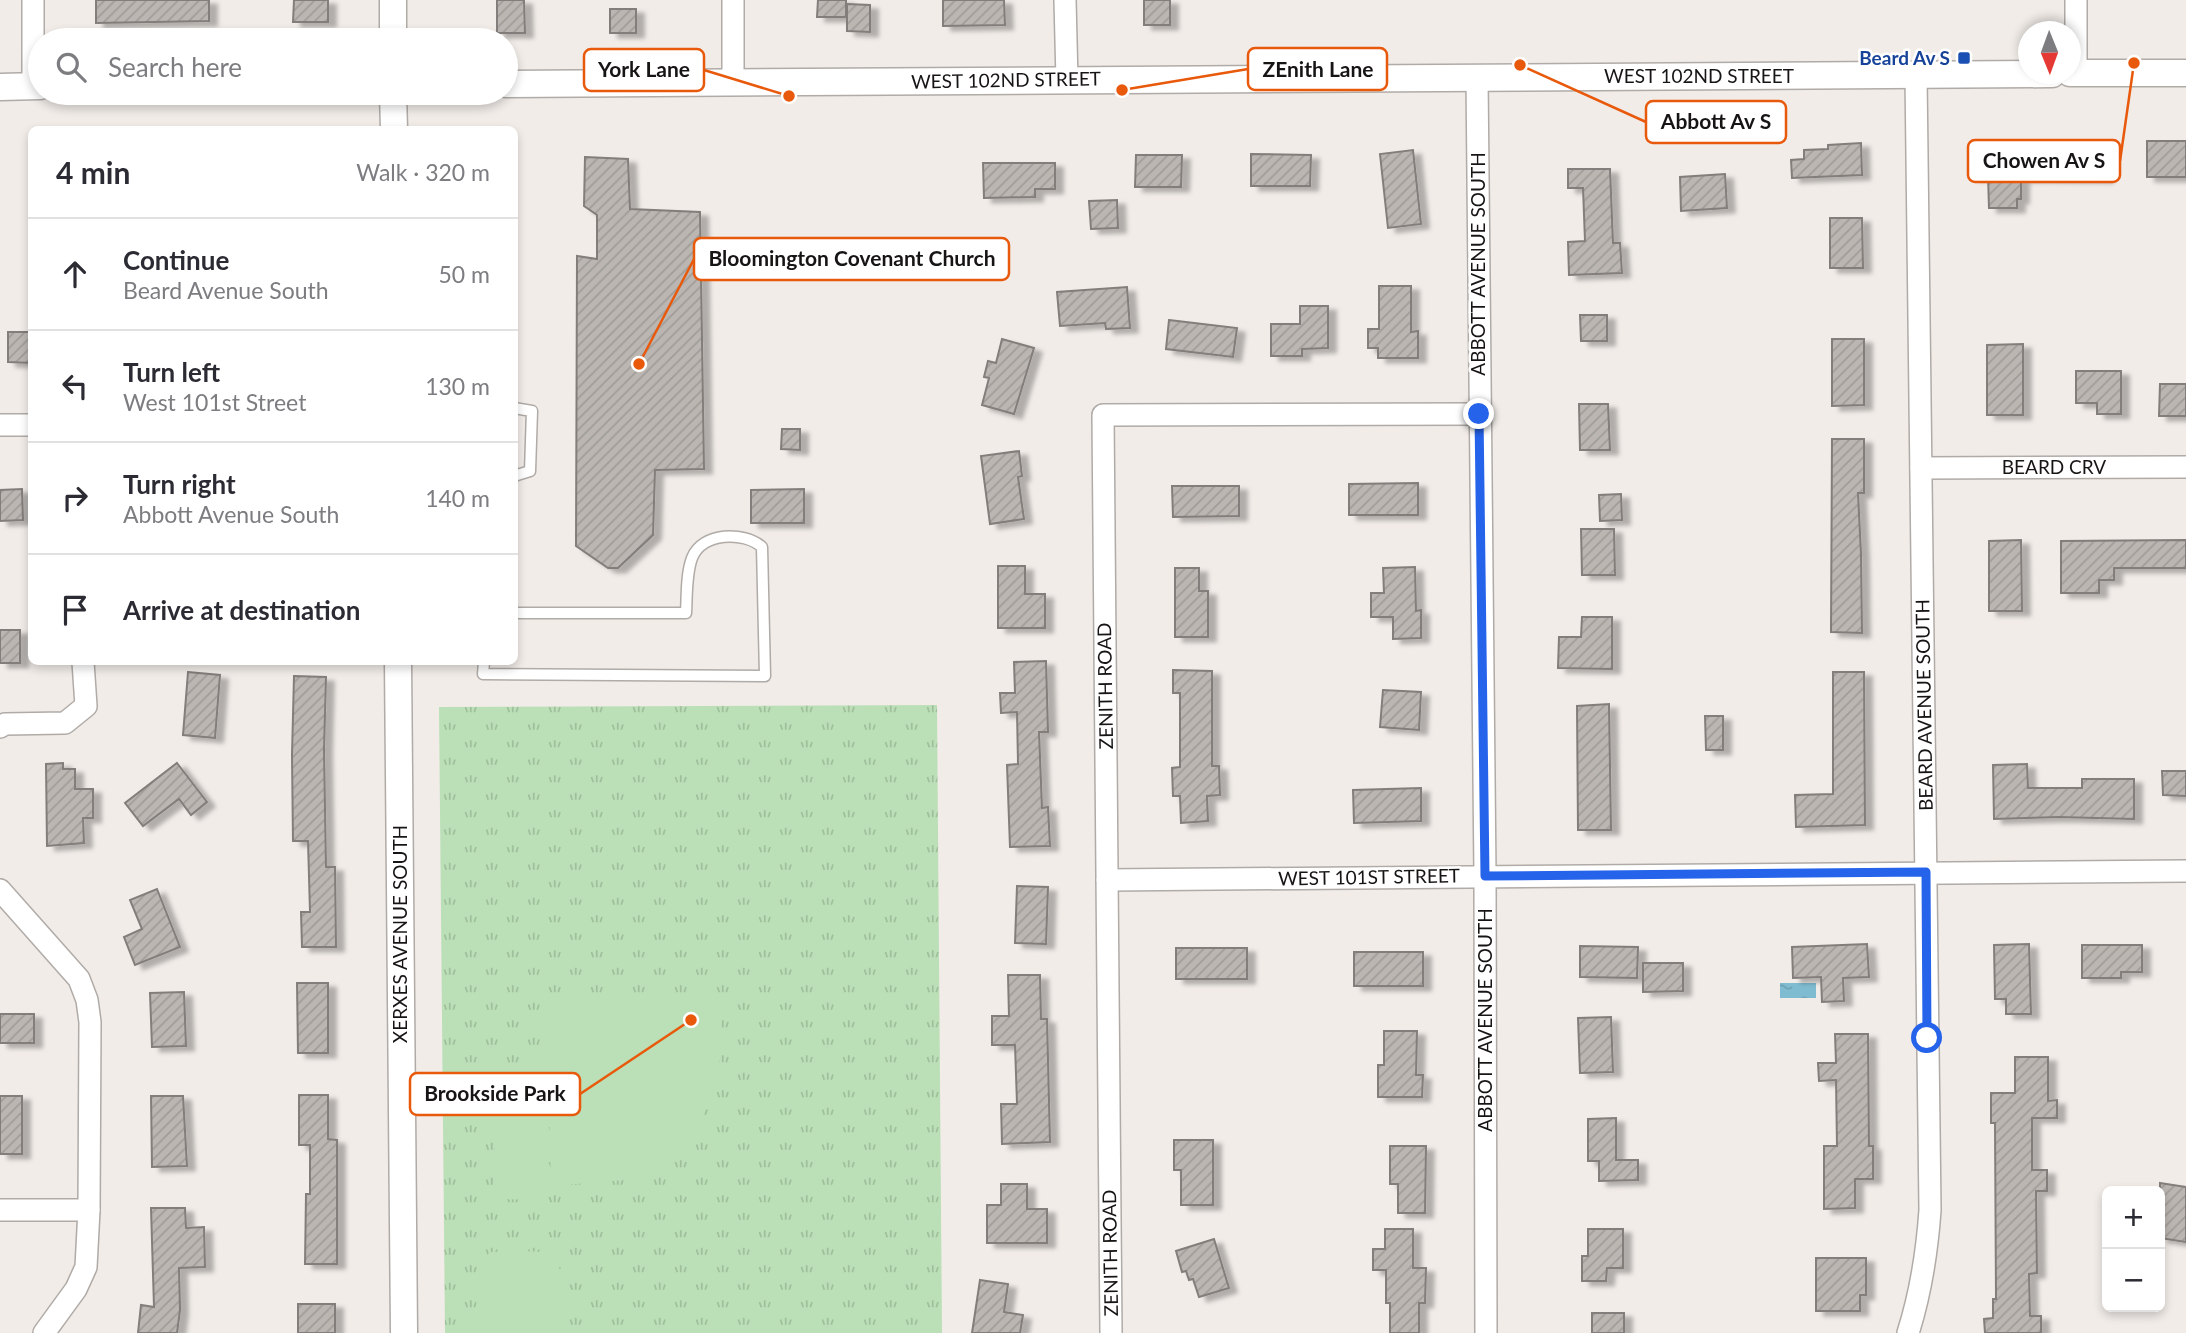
<!DOCTYPE html>
<meta charset="utf-8">
<style>
body{margin:0;font-family:Lato,sans-serif;background:#f2f2f3;color:#2b2b33}
.controls{position:absolute;right:21px;bottom:21px;display:grid;overflow:hidden;border-radius:10px;box-shadow:0 4px 10px #0003}
.controls button{width:63px;height:63px;display:grid;place-items:center;padding:0;border:0;border-bottom:2px solid #e1e1e2;background:#fff;color:#2b2b33;font:35px sans-serif}
.compass{position:absolute;left:2018px;top:21px;width:63px;height:63px;border-radius:50%;background:#fff;box-shadow:0 4px 10px #0003;rotate:179deg}
.stop{position:absolute;width:21px;height:21px;margin:-16px;border:5px solid #2563eb;border-radius:50%;background:#fff}
.stop.end{background:#2563eb;border-color:#fff;box-shadow:0 2px 7px #0008}
.list{margin:0;padding:0;list-style:none}
h2{display:flex;justify-content:space-between;align-items:center;height:91px;margin:0;padding:0 28px;font-size:30px}
h2 small{font-size:23px;font-weight:400;color:#7c7c81}
.list li{display:grid;grid-template-columns:46px 1fr auto;gap:21px;align-items:center;box-sizing:border-box;height:112px;padding:0 28px;border-top:2px solid #e1e1e2}
.list b{display:block;font-size:26px;white-space:nowrap}
.list p{margin:0;font-size:23px;white-space:nowrap;color:#7c7c81}
.list em{font-size:23px;font-style:normal;color:#7c7c81}
.icon{flex:none;width:38px;height:38px;fill:none;stroke:currentColor;stroke-width:2;stroke-linecap:round;stroke-linejoin:round}
.map{position:relative;flex:none;width:2186px;height:1333px;overflow:hidden}
.search{position:absolute;background:#fff;box-shadow:0 4px 10px #0003;left:28px;top:28px;width:490px;height:77px;display:flex;align-items:center;gap:18px;box-sizing:border-box;padding:0 24px;border-radius:38px;color:#7c7c81;font-size:26px}
.panel{position:absolute;background:#fff;box-shadow:0 4px 10px #0003;left:28px;top:126px;width:490px;height:539px;border-radius:10px}
.map>svg:first-child{display:block}
</style>
<div class="map">
<svg width="2186" height="1333" viewBox="0 0 2186 1333">
<defs>
<pattern id="park-tufts" width="24" height="20" patternUnits="userSpaceOnUse" patternTransform="scale(1.75)"><rect width="24" height="20" fill="#bbe0b7"/><path d="M3 7l-1-3M5 7V3M7 7l1-3M15 17l-1-3M17 17v-4M19 17l1-3" fill="none" stroke="#a0bf9c"/></pattern>
<pattern id="water-ripples" width="26" height="14" patternUnits="userSpaceOnUse" patternTransform="scale(1.75)"><rect width="26" height="14" fill="#7fbcd1"/><path d="M2 4q2-2 4 0t4 0M15 11q2-2 4 0t4 0" fill="none" stroke="#6da1b3"/></pattern>
<pattern id="building-hatch" width="6" height="6" patternUnits="userSpaceOnUse" patternTransform="scale(1.75)"><rect width="6" height="6" fill="#bbb6b2"/><path d="M-1 1l2-2M0 6l6-6M5 7l2-2" fill="none" stroke="#a09c98"/></pattern>
<filter id="shadow"><feDropShadow dx="8" dy="4.5" stdDeviation="2" flood-color="#0004"/></filter>
</defs>
<rect width="100%" height="100%" fill="#f1ece8"/>
<!-- park -->
<path fill="url(#park-tufts)" d="M 937,705 L 942,1333 L 445,1333 L 439,707 Z"/>
<!-- pitch -->
<g fill="#bbe0b7">
<path d="M 559,1000 L 723,1000 L 719,1073 L 695,1138 L 638,1179 L 551,1186 L 547,1017 Z"/>
<path d="M 496,1118 L 543,1120 L 540,1200 L 493,1199 Z"/>
<path d="M 490,1252 C 506,1252 531,1250 545,1253 C 570,1260 563,1312 563,1333 L 477,1333 L 476,1278 L 479,1263 Z"/>
</g>
<!-- water -->
<rect fill="url(#water-ripples)" x="1780" y="983" width="36" height="15"/>
<!-- building -->
<g fill="url(#building-hatch)" stroke="#837e7b" stroke-width="2" filter="url(#shadow)">
<path d="M 96,0 L 209,0 L 209,21 L 96,23 Z"/>
<path d="M 294,0 L 328,0 L 328,22 L 293,22 Z"/>
<path d="M 497,0 L 524,0 L 525,33 L 497,33 Z"/>
<path d="M 818,0 L 846,0 L 846,17 L 817,17 Z"/>
<path d="M 943,0 L 1004,0 L 1005,25 L 943,26 Z"/>
<rect x="1144" y="0" width="26" height="25"/>
<path d="M 847,4 L 870,5 L 870,32 L 847,31 Z"/>
<rect x="610" y="9" width="26" height="24"/>
<rect x="2147" y="141" width="39" height="36"/>
<path d="M 2047,142 L 2105,143 L 2105,178 L 2021,177 L 2021,199 L 2017,199 L 2017,208 L 1989,208 L 1988,176 L 1971,176 L 1971,161 L 1988,160 L 1987,145 L 2010,144 L 2011,160 L 2047,159 Z"/>
<path d="M 1861,143 L 1862,175 L 1792,178 L 1791,160 L 1804,159 L 1804,150 L 1828,149 L 1828,145 Z"/>
<path d="M 1413,150 L 1421,224 L 1388,228 L 1380,154 Z"/>
<path d="M 1251,154 L 1311,155 L 1310,186 L 1251,186 Z"/>
<path d="M 1136,155 L 1182,155 L 1181,187 L 1135,187 Z"/>
<path d="M 585,157 L 628,159 L 630,209 L 700,212 L 704,469 L 655,470 L 653,535 L 618,568 L 608,568 L 576,546 L 577,256 L 597,259 L 597,215 L 584,206 Z"/>
<path d="M 983,163 L 1055,163 L 1055,189 L 1035,189 L 1035,197 L 984,198 Z"/>
<path d="M 1568,169 L 1610,169 L 1613,243 L 1620,243 L 1622,273 L 1569,275 L 1568,242 L 1585,241 L 1583,188 L 1568,188 Z"/>
<path d="M 1725,174 L 1727,208 L 1681,211 L 1680,177 Z"/>
<path d="M 1117,200 L 1118,228 L 1091,229 L 1089,201 Z"/>
<path d="M 1830,218 L 1862,218 L 1863,268 L 1830,268 Z"/>
<path d="M 1379,286 L 1411,286 L 1411,332 L 1418,331 L 1418,358 L 1378,358 L 1378,348 L 1368,348 L 1368,329 L 1379,329 Z"/>
<path d="M 1127,287 L 1130,328 L 1106,329 L 1105,323 L 1060,326 L 1057,292 Z"/>
<path d="M 1300,306 L 1328,306 L 1328,348 L 1302,349 L 1302,356 L 1271,356 L 1271,324 L 1300,324 Z"/>
<path d="M 1580,315 L 1607,315 L 1607,341 L 1581,341 Z"/>
<path d="M 1169,320 L 1237,328 L 1233,357 L 1166,349 Z"/>
<path d="M 8,332 L 32,332 L 32,363 L 8,362 Z"/>
<path d="M 1002,339 L 1034,348 L 1014,414 L 982,405 L 989,378 L 984,377 L 988,361 L 996,363 Z"/>
<path d="M 1832,339 L 1864,339 L 1864,405 L 1832,406 Z"/>
<path d="M 2023,344 L 2023,415 L 1987,415 L 1987,345 Z"/>
<path d="M 2076,371 L 2121,371 L 2121,414 L 2097,414 L 2097,403 L 2076,403 Z"/>
<path d="M 2160,384 L 2186,384 L 2186,416 L 2159,416 Z"/>
<path d="M 1579,404 L 1608,404 L 1610,450 L 1580,450 Z"/>
<path d="M 782,429 L 800,429 L 800,450 L 781,449 Z"/>
<path d="M 1832,439 L 1864,439 L 1864,493 L 1858,493 L 1861,554 L 1862,633 L 1831,632 Z"/>
<path d="M 1019,451 L 1022,476 L 1018,477 L 1024,519 L 990,524 L 981,456 Z"/>
<path d="M 1418,483 L 1418,515 L 1349,515 L 1349,484 Z"/>
<path d="M 1172,486 L 1239,486 L 1239,516 L 1173,517 Z"/>
<path d="M 22,489 L 23,520 L 0,521 L 0,490 Z"/>
<path d="M 804,489 L 804,523 L 751,523 L 751,490 Z"/>
<path d="M 1621,494 L 1622,520 L 1600,521 L 1599,495 Z"/>
<path d="M 1581,529 L 1614,529 L 1615,575 L 1582,575 Z"/>
<path d="M 2021,540 L 2022,611 L 1989,611 L 1989,541 Z"/>
<path d="M 2186,540 L 2186,568 L 2114,568 L 2114,580 L 2099,580 L 2099,593 L 2061,593 L 2061,541 Z"/>
<path d="M 998,566 L 1025,566 L 1025,594 L 1045,594 L 1045,628 L 998,628 Z"/>
<path d="M 1415,567 L 1416,611 L 1421,610 L 1421,638 L 1393,639 L 1393,617 L 1371,617 L 1371,593 L 1384,593 L 1383,568 Z"/>
<path d="M 1175,568 L 1199,568 L 1199,591 L 1208,591 L 1208,637 L 1175,637 Z"/>
<path d="M 1582,617 L 1612,617 L 1612,669 L 1558,668 L 1559,637 L 1581,637 Z"/>
<rect x="0" y="630" width="20" height="33"/>
<path d="M 1046,661 L 1048,732 L 1039,732 L 1042,808 L 1048,807 L 1050,846 L 1010,847 L 1007,765 L 1018,764 L 1017,712 L 1001,713 L 1000,693 L 1015,693 L 1014,662 Z"/>
<path d="M 1173,670 L 1212,671 L 1212,766 L 1219,766 L 1220,795 L 1207,796 L 1208,821 L 1181,823 L 1180,796 L 1173,796 L 1172,768 L 1180,767 L 1180,693 L 1173,693 Z"/>
<path d="M 188,672 L 220,675 L 215,738 L 183,735 Z"/>
<path d="M 1833,672 L 1864,672 L 1865,825 L 1796,827 L 1795,795 L 1833,794 Z"/>
<path d="M 294,676 L 326,677 L 324,750 L 326,867 L 335,867 L 336,947 L 302,947 L 301,912 L 310,912 L 308,841 L 293,841 L 292,755 Z"/>
<path d="M 1383,690 L 1421,692 L 1419,730 L 1380,727 Z"/>
<path d="M 1609,704 L 1611,830 L 1578,830 L 1577,706 Z"/>
<path d="M 1705,716 L 1723,716 L 1723,750 L 1706,750 Z"/>
<path d="M 63,763 L 63,769 L 75,769 L 75,789 L 93,789 L 93,818 L 83,818 L 84,843 L 47,846 L 46,764 Z"/>
<path d="M 177,763 L 207,802 L 191,815 L 179,799 L 143,826 L 125,803 Z"/>
<path d="M 2027,764 L 2028,788 L 2082,788 L 2082,779 L 2134,779 L 2134,819 L 2059,817 L 1994,819 L 1993,765 Z"/>
<path d="M 2162,771 L 2186,771 L 2186,796 L 2163,795 Z"/>
<path d="M 1421,788 L 1421,821 L 1354,823 L 1353,790 Z"/>
<path d="M 1017,886 L 1048,887 L 1046,944 L 1015,943 Z"/>
<path d="M 157,889 L 180,947 L 135,965 L 124,937 L 142,929 L 130,900 Z"/>
<path d="M 1867,944 L 1869,977 L 1843,978 L 1844,1001 L 1822,1002 L 1821,977 L 1793,978 L 1792,947 Z"/>
<path d="M 2029,944 L 2031,1014 L 2006,1014 L 2006,999 L 1995,999 L 1994,945 Z"/>
<path d="M 2082,945 L 2142,945 L 2142,972 L 2121,972 L 2121,978 L 2082,978 Z"/>
<path d="M 1580,946 L 1638,947 L 1637,978 L 1580,977 Z"/>
<rect x="1176" y="948" width="71" height="31"/>
<rect x="1354" y="952" width="69" height="34"/>
<path d="M 1643,963 L 1683,963 L 1683,991 L 1643,992 Z"/>
<path d="M 1008,975 L 1040,975 L 1041,1019 L 1047,1019 L 1050,1142 L 1002,1144 L 1001,1104 L 1017,1104 L 1015,1045 L 992,1045 L 992,1016 L 1009,1016 Z"/>
<path d="M 297,983 L 328,983 L 328,1053 L 298,1053 Z"/>
<path d="M 184,992 L 186,1046 L 152,1047 L 150,993 Z"/>
<rect x="0" y="1014" width="34" height="29"/>
<path d="M 1611,1017 L 1613,1072 L 1580,1073 L 1578,1018 Z"/>
<path d="M 1384,1031 L 1417,1031 L 1416,1075 L 1423,1075 L 1422,1097 L 1378,1097 L 1378,1065 L 1384,1065 Z"/>
<path d="M 1835,1034 L 1868,1034 L 1869,1146 L 1873,1146 L 1873,1179 L 1855,1179 L 1855,1208 L 1824,1209 L 1824,1146 L 1837,1146 L 1836,1080 L 1819,1081 L 1818,1063 L 1836,1063 Z"/>
<path d="M 2015,1057 L 2048,1057 L 2048,1101 L 2057,1100 L 2057,1118 L 2032,1118 L 2032,1170 L 2047,1170 L 2047,1191 L 2036,1191 L 2037,1273 L 2029,1274 L 2030,1316 L 2041,1316 L 2041,1333 L 1985,1333 L 1984,1319 L 1993,1318 L 1993,1299 L 1996,1299 L 1995,1123 L 1991,1123 L 1991,1093 L 2015,1093 Z"/>
<path d="M 299,1095 L 328,1095 L 328,1139 L 337,1140 L 337,1264 L 305,1264 L 306,1194 L 310,1194 L 310,1145 L 299,1145 Z"/>
<rect x="0" y="1096" width="22" height="58"/>
<path d="M 151,1096 L 183,1096 L 187,1166 L 152,1167 Z"/>
<path d="M 1616,1118 L 1616,1160 L 1638,1160 L 1638,1180 L 1599,1181 L 1599,1161 L 1588,1161 L 1588,1119 Z"/>
<path d="M 1174,1140 L 1213,1140 L 1213,1205 L 1181,1205 L 1181,1170 L 1174,1170 Z"/>
<path d="M 1390,1146 L 1426,1146 L 1425,1213 L 1398,1213 L 1398,1184 L 1390,1184 Z"/>
<path d="M 2160,1183 L 2186,1187 L 2186,1242 L 2160,1238 Z"/>
<path d="M 1001,1184 L 1027,1184 L 1027,1209 L 1047,1209 L 1047,1243 L 987,1243 L 987,1205 L 1001,1205 Z"/>
<path d="M 151,1208 L 185,1208 L 186,1228 L 204,1227 L 205,1267 L 179,1268 L 180,1310 L 177,1333 L 138,1333 L 141,1305 L 154,1307 Z"/>
<path d="M 1385,1229 L 1413,1229 L 1413,1268 L 1426,1268 L 1425,1303 L 1419,1303 L 1419,1333 L 1390,1333 L 1390,1303 L 1386,1303 L 1386,1270 L 1373,1270 L 1373,1249 L 1385,1249 Z"/>
<path d="M 1588,1229 L 1623,1229 L 1623,1268 L 1607,1268 L 1606,1281 L 1582,1281 L 1582,1256 L 1588,1256 Z"/>
<path d="M 1214,1239 L 1229,1288 L 1199,1297 L 1193,1279 L 1189,1280 L 1186,1271 L 1182,1272 L 1176,1251 Z"/>
<path d="M 1816,1258 L 1866,1258 L 1866,1295 L 1860,1295 L 1860,1311 L 1816,1311 Z"/>
<path d="M 980,1280 L 1008,1284 L 1004,1312 L 1023,1315 L 1020,1333 L 972,1333 Z"/>
<rect x="298" y="1304" width="37" height="29"/>
<rect x="1592" y="1313" width="32" height="20"/>
</g>
<g fill="none" stroke-linecap="round" stroke-linejoin="round">
<!-- service casing -->
<g stroke="#b0aba7" stroke-width="13">
<g id="service">
<path d="M 514,408 L 532,411 L 530,471 L 514,476"/>
<path d="M 484,662 L 483,674 L 765,676 L 762,547 C 744,531 702,532 692,558 C 686,574 687,596 686,613 L 514,613"/>
</g>
</g>
<!-- minor casing -->
<g stroke="#b0aba7" stroke-width="24">
<g id="minor">
<path d="M 733,0 L 733,83"/>
<path d="M 1065,0 L 1067,80"/>
<path d="M 2076,73 L 2076,0"/>
<path d="M 1477,77 L 1485,876 L 1486,1333"/>
<path d="M 33,87 L 33,0"/>
<path d="M 0,425 L 32,425"/>
<path d="M 1921,468 L 2186,467"/>
<path d="M 0,727 L 5,724 L 65,723 L 86,706 L 83,662"/>
<path d="M 1107,880 L 2186,871"/>
<path d="M 0,890 L 79,979 L 87,1000 L 90,1022 L 89,1210 L 86,1267 L 76,1289 L 44,1333"/>
<path d="M 0,1210 L 89,1210"/>
<path d="M 1111,1333 L 1103,415 L 1479,414"/>
<path d="M 1908,1333 C 1921,1292 1927,1253 1930,1210 L 1916,75"/>
</g>
</g>
<!-- tertiary casing -->
<g stroke="#b0aba7" stroke-width="29">
<g id="tertiary">
<path d="M 393,0 L 393,40"/>
<path d="M 2070,73 L 2186,73"/>
<path d="M 506,84 L 2052,74"/>
<path d="M 0,87 L 40,86"/>
<path d="M 393,93 L 394,130"/>
<path d="M 398,662 L 404,1333"/>
</g>
</g>
<!-- service -->
<use href="#service" stroke="#fff" stroke-width="10"/>
<!-- minor -->
<use href="#minor" stroke="#fff" stroke-width="21"/>
<!-- tertiary -->
<use href="#tertiary" stroke="#fff" stroke-width="26"/>
</g>
<g fill="none" stroke-linecap="round" stroke-linejoin="round">
<!-- route -->
<path stroke="#2563eb" stroke-width="9" d="M 1479,414 L 1485,876 L 1926,872 L 1927,1038"/>
</g>
<!-- markers -->
<rect fill="#1a4fb4" stroke="#fff" stroke-width="2.5" x="1957" y="51" width="14" height="14" rx="3.5"/>
<g text-anchor="middle" stroke-width="5" stroke-linejoin="round" paint-order="stroke">
<!-- transit labels -->
<g font-size="19" font-weight="bold" fill="#164399" stroke="#fff" text-anchor="end">
<text x="1950" y="65">Beard Av S</text>
</g>
<!-- street labels -->
<g font-size="19" fill="#171514" stroke="#fff">
<text x="1699" y="83">WEST 102ND STREET</text>
<text transform="translate(1006 80) rotate(-1)" y="7">WEST 102ND STREET</text>
<text transform="translate(1478 264) rotate(-90)" y="7">ABBOTT AVENUE SOUTH</text>
<text x="2054" y="474">BEARD CRV</text>
<text transform="translate(1105 686) rotate(-91)" y="7">ZENITH ROAD</text>
<text transform="translate(1924 705) rotate(-91)" y="7">BEARD AVENUE SOUTH</text>
<text transform="translate(1369 877) rotate(-1)" y="7">WEST 101ST STREET</text>
<text transform="translate(400 934) rotate(-90)" y="7">XERXES AVENUE SOUTH</text>
<text transform="translate(1485 1020) rotate(-90)" y="7">ABBOTT AVENUE SOUTH</text>
<text transform="translate(1110 1253) rotate(-91)" y="7">ZENITH ROAD</text>
</g>
</g>
<!-- callouts -->
<path fill="none" stroke="#e8590c" stroke-width="2.5" d="M1122 90L1248 69M789 96L704 70M1520 65L1646 122M2134 63L2120 161M639 364L694 259M691 1020L580 1094"/>
<g fill="#e8590c" stroke="#fff" stroke-width="2.5">
<circle cx="1122" cy="90" r="7"/>
<circle cx="789" cy="96" r="7"/>
<circle cx="1520" cy="65" r="7"/>
<circle cx="2134" cy="63" r="7"/>
<circle cx="639" cy="364" r="7"/>
<circle cx="691" cy="1020" r="7"/>
</g>
<g fill="#fff" stroke="#e8590c" stroke-width="2.5">
<rect x="1248" y="48" width="139" height="42" rx="7"/>
<rect x="584" y="49" width="120" height="42" rx="7"/>
<rect x="1646" y="101" width="140" height="42" rx="7"/>
<rect x="1968" y="140" width="152" height="42" rx="7"/>
<rect x="694" y="238" width="315" height="42" rx="7"/>
<rect x="410" y="1073" width="170" height="42" rx="7"/>
</g>
<g font-size="21" text-anchor="middle" font-weight="bold" fill="#171514">
<text x="1318" y="77">ZEnith Lane</text>
<text x="644" y="77">York Lane</text>
<text x="1716" y="129">Abbott Av S</text>
<text x="2044" y="168">Chowen Av S</text>
<text x="852" y="266">Bloomington Covenant Church</text>
<text x="495" y="1101">Brookside Park</text>
</g>
</svg>
<div class="controls">
<button>+</button>
<button>−</button>
</div>
<svg class="compass" viewBox="-18 -18 36 36"><path d="M0-13l5 13h-10z" fill="#e53935"/><path d="M0 13l5-13h-10z" fill="#7c7c81"/></svg>
<div class="stop" style="left:1927px;top:1038px"></div>
<div class="stop end" style="left:1479px;top:414px"></div>
<div class="search"><svg class="icon" aria-label="search" viewBox="0 0 24 24"><circle cx="10" cy="10" r="6"/><path d="M15 15l6 6"/></svg>Search here</div>
<section class="panel">
<h2>4 min<small>Walk · 320 m</small></h2>
<ul class="list">
<li><svg class="icon" aria-label="ahead" viewBox="0 0 24 24"><path d="M12 20V5M6 11l6-6 6 6"/></svg><div><b>Continue</b><p>Beard Avenue South</p></div><em>50 m</em></li>
<li><svg class="icon" aria-label="left" viewBox="0 0 24 24"><path d="M17 20v-9H6M10 6l-5 5 5 5"/></svg><div><b>Turn left</b><p>West 101st Street</p></div><em>130 m</em></li>
<li><svg class="icon" aria-label="right" viewBox="0 0 24 24"><path d="M7 20v-9h11M14 6l5 5-5 5"/></svg><div><b>Turn right</b><p>Abbott Avenue South</p></div><em>140 m</em></li>
<li><svg class="icon" aria-label="arrive" viewBox="0 0 24 24"><path d="M6 21V4h12l-3 4 3 4H6"/></svg><div><b>Arrive at destination</b></div></li>
</ul>
</section>
</div>
